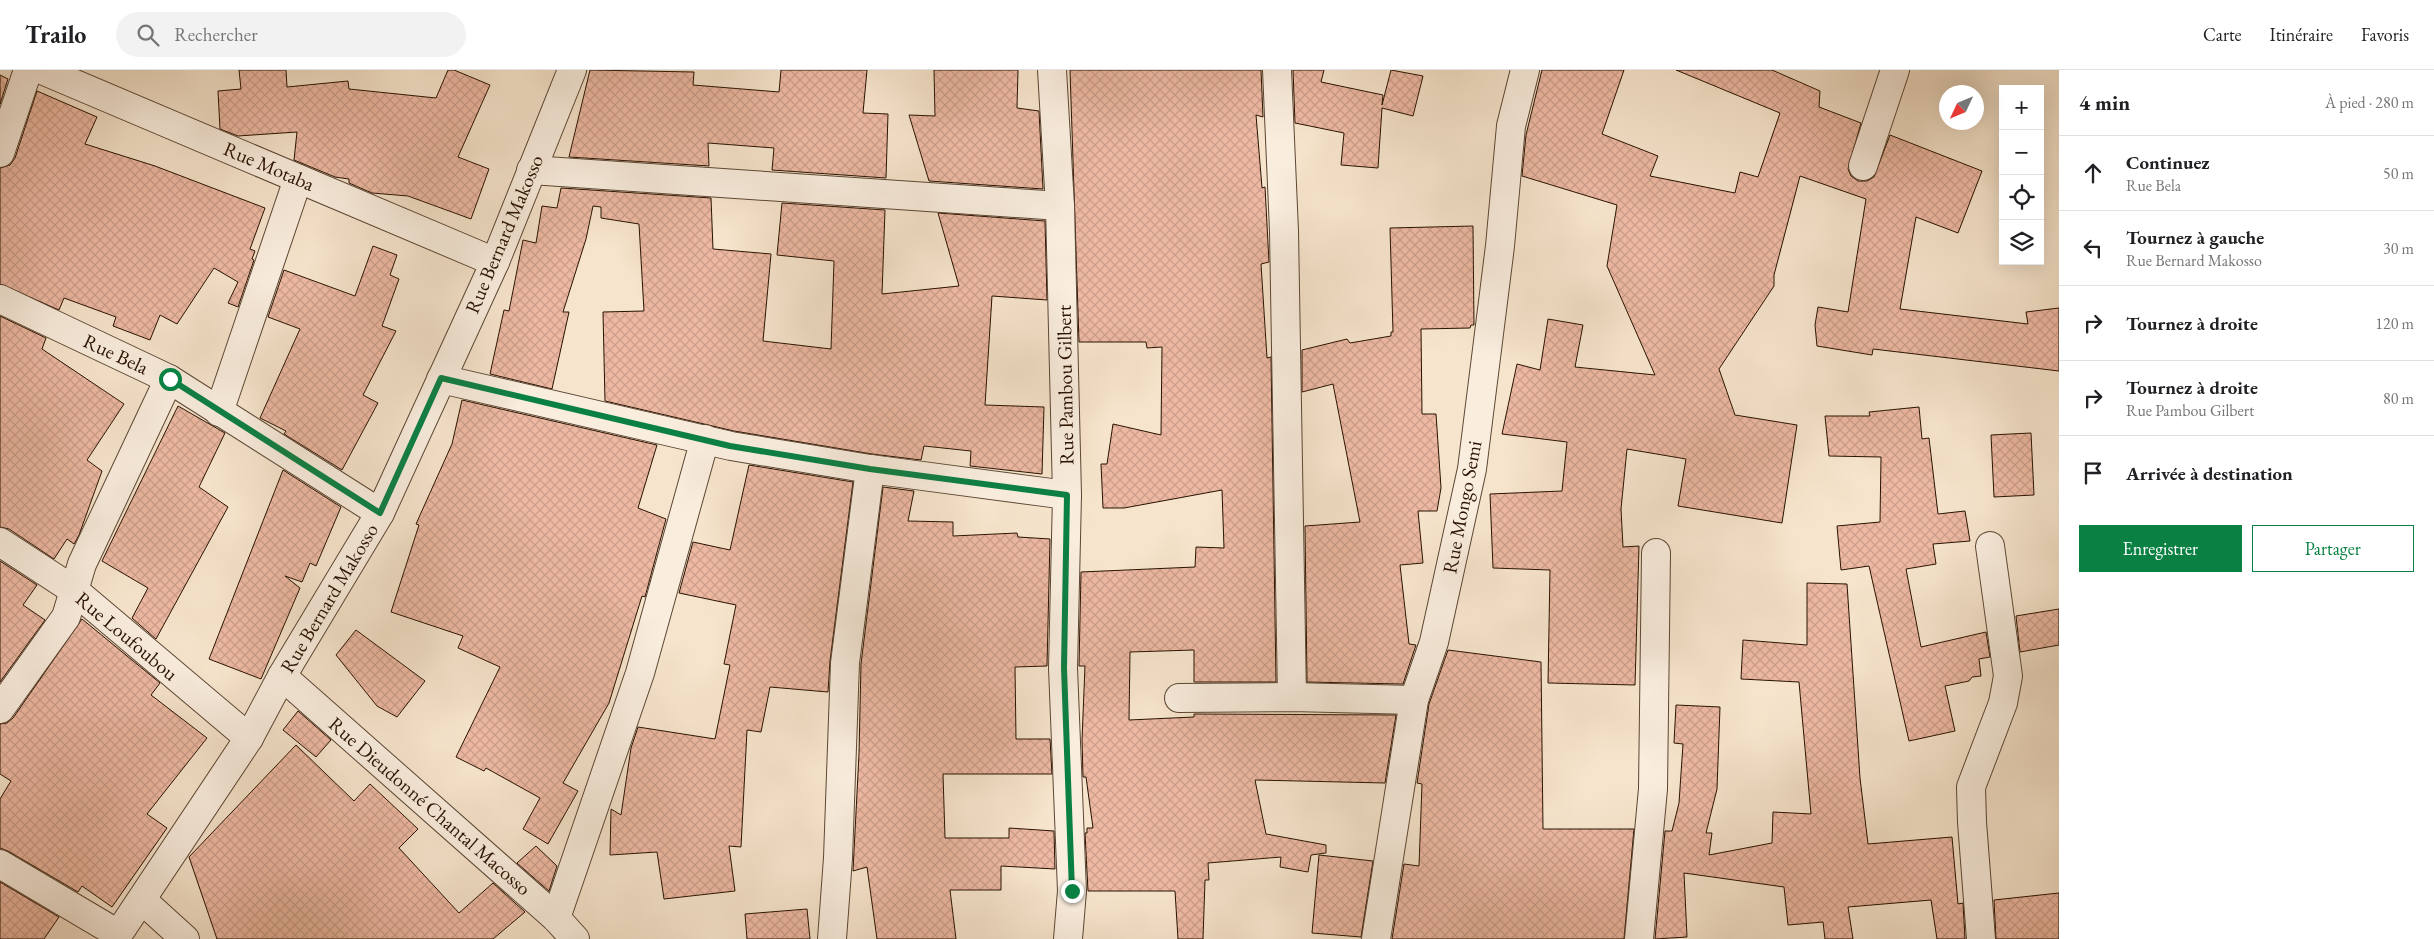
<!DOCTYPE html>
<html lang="fr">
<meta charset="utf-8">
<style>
body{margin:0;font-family:"EB Garamond",serif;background:#f2f2f2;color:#202124}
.controls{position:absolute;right:15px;top:15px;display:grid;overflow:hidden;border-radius:0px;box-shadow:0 5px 20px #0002}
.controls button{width:45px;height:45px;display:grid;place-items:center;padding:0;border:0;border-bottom:1px solid #e0e0e0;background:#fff;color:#202124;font:25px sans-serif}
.compass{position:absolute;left:1939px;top:15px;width:45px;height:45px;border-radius:50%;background:#fff;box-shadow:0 5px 20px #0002;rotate:226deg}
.stop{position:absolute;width:15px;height:15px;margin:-11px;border:4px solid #0b8043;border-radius:50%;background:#fff}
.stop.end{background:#0b8043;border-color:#fff;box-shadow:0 1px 5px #0008}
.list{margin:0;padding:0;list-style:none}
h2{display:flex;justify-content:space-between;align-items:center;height:65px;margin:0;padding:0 20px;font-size:21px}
h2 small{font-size:16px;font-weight:400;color:#757577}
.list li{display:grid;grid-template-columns:32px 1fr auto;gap:15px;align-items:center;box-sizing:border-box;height:75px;padding:0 20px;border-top:1px solid #e0e0e0}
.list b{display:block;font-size:19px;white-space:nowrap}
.list p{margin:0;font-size:16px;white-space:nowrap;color:#757577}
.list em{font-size:16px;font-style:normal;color:#757577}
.actions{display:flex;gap:10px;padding:15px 20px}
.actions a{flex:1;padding:11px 0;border:1px solid #0b8043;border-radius:0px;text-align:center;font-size:18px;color:#0b8043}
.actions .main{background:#0b8043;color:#fff}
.icon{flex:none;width:28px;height:28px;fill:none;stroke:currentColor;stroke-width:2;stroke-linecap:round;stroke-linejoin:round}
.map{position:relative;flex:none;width:2059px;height:869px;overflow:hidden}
header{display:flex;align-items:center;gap:30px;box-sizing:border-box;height:70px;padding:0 25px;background:#fff;border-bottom:1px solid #e0e0e0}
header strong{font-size:24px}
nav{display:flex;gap:28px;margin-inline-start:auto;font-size:18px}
.search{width:350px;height:45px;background:#f2f2f2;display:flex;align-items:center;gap:12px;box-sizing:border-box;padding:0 18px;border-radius:28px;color:#757577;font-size:19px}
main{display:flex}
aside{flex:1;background:#fff}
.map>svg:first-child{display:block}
</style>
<header>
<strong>Trailo</strong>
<div class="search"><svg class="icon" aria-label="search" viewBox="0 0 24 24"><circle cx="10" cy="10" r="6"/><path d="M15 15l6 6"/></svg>Rechercher</div>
<nav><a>Carte</a><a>Itinéraire</a><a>Favoris</a></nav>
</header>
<main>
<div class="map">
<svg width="2059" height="869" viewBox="0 0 2059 869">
<defs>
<pattern id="building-cross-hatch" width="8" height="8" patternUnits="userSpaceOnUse" patternTransform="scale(1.25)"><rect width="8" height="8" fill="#eeb9a3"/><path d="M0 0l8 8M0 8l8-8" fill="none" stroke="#cc9e8b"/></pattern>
</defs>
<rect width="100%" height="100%" fill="#f6e4cc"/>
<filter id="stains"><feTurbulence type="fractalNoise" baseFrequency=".004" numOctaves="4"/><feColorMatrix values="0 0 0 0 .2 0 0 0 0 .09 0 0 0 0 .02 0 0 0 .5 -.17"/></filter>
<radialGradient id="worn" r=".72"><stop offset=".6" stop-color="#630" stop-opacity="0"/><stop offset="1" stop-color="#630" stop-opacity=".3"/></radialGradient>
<!-- building -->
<g fill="url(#building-cross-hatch)" stroke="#291200">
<path d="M 239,0 L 286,0 L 287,17 L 348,11 L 349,19 L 436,28 L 448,0 L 454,0 L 490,15 L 458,87 L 489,99 L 471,149 L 408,126 L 372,123 L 349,113 L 349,109 L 335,107 L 294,90 L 297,62 L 238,66 L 220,59 L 218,21 L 241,19 Z"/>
<path d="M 590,0 L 694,2 L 693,15 L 779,22 L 781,0 L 867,0 L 863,43 L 888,44 L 886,108 L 772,100 L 774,78 L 708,73 L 709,96 L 569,87 Z"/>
<path d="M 934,0 L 1018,0 L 1017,38 L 1039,41 L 1043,119 L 929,111 L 909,45 L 935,46 Z"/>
<path d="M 1070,0 L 1261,0 L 1263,47 L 1256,45 L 1262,118 L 1265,117 L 1269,192 L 1261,194 L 1267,288 L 1271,287 L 1276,612 L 1194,612 L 1194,580 L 1130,582 L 1129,650 L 1194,647 L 1194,644 L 1396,645 L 1385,713 L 1255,710 L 1266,764 L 1326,775 L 1326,783 L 1311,785 L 1308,802 L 1280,797 L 1281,787 L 1208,793 L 1209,810 L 1205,810 L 1203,869 L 1178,869 L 1175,821 L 1088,821 L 1085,763 L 1087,763 L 1087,758 L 1093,758 L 1086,707 L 1083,707 L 1082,670 L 1085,596 L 1079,596 L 1081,502 L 1195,497 L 1196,477 L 1224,478 L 1222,420 L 1124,438 L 1103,438 L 1101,394 L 1107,394 L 1113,354 L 1161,365 L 1162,277 L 1147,278 L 1146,272 L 1079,272 Z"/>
<path d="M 1293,0 L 1324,0 L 1321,12 L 1383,25 L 1382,35 L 1391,0 L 1423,6 L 1413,46 L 1382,38 L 1378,98 L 1341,95 L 1344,63 L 1295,53 Z"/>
<path d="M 1542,0 L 1624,0 L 1602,64 L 1658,86 L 1650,106 L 1735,123 L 1740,102 L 1758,107 L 1780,43 L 1676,0 L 1772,0 L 1820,21 L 1819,37 L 1861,53 L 1848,99 L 1851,106 L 1858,111 L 1867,111 L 1874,107 L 1890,65 L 1982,101 L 1958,163 L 1916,147 L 1900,239 L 2028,254 L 2026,242 L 2059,238 L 2059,301 L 1873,279 L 1872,285 L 1817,276 L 1815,255 L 1818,237 L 1848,242 L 1866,129 L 1800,106 L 1774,205 L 1774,216 L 1719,299 L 1735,345 L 1797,355 L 1782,453 L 1678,436 L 1686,389 L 1627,379 L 1621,439 L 1623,477 L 1639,476 L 1635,615 L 1548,613 L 1550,500 L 1493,498 L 1490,424 L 1562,421 L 1567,372 L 1502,364 L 1517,294 L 1540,300 L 1548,249 L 1583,255 L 1575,297 L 1655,305 L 1607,196 L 1617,135 L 1522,106 L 1526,65 Z"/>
<path d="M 0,5 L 8,9 L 0,34 Z"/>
<path d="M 37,21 L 97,47 L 85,74 L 155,96 L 265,138 L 250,179 L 255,181 L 252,189 L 254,190 L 238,237 L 228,233 L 238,212 L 214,198 L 177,254 L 160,245 L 150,270 L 113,256 L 116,247 L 64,228 L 59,240 L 0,214 L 0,98 L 10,95 L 15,88 Z"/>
<path d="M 561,118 L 711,128 L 713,179 L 771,184 L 763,271 L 831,279 L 834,191 L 777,185 L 782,133 L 885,140 L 882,224 L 959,216 L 938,143 L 1045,151 L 1047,230 L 992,226 L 985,335 L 1044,337 L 1042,404 L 970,396 L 971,381 L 924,376 L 921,390 L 872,384 L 734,361 L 605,331 L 603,242 L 644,241 L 639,154 L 601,148 L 601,137 L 593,136 L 586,169 L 563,242 L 569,242 L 552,319 L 490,304 L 504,240 L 509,241 L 523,170 L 536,173 L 542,136 L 557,138 Z"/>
<path d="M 1473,156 L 1474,255 L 1471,255 L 1470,258 L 1421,259 L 1422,344 L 1436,344 L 1441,418 L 1437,441 L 1418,441 L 1423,493 L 1400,495 L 1409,574 L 1416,575 L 1403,614 L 1307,612 L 1305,456 L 1360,452 L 1333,314 L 1302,322 L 1302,280 L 1347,269 L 1350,273 L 1391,266 L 1391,262 L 1393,262 L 1390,158 Z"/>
<path d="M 373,176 L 397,185 L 390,205 L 399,209 L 382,256 L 396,261 L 363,325 L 378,333 L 342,400 L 284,364 L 286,361 L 260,348 L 300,259 L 268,247 L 284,200 L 355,226 Z"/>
<path d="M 0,246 L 46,268 L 42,279 L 124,334 L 87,390 L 102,401 L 79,465 L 74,474 L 67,469 L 54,489 L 9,459 L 0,457 Z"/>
<path d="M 462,330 L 657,375 L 638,438 L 666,449 L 645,527 L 642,526 L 609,633 L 563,713 L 578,721 L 548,774 L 523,759 L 540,728 L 486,698 L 484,701 L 456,687 L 500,597 L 458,578 L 463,566 L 391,542 L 419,455 L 416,454 L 452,374 Z"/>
<path d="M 178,336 L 225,363 L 199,417 L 228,437 L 156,569 L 132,548 L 148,518 L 102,491 Z"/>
<path d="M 1919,337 L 1922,369 L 1929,368 L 1938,444 L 1965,441 L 1970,471 L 1933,474 L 1936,494 L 1906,499 L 1921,577 L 1986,562 L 1990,587 L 1979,589 L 1981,606 L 1972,607 L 1969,611 L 1945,616 L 1955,661 L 1909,671 L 1869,496 L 1841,500 L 1837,456 L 1880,452 L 1881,387 L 1829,386 L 1825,346 L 1870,346 L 1869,342 Z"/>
<path d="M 2031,363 L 2034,425 L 1994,427 L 1991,365 Z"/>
<path d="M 749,395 L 853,412 L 830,591 L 828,622 L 770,617 L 761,662 L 747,660 L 741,777 L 729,776 L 735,821 L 664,829 L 657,782 L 610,785 L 611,739 L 621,745 L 631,678 L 638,657 L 715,669 L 730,595 L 724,594 L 736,535 L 679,523 L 693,472 L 730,480 Z"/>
<path d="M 283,400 L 341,437 L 316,496 L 310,493 L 302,512 L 285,506 L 300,518 L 261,609 L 209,589 Z"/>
<path d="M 883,417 L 914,421 L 908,451 L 953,452 L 953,466 L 1017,463 L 1018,467 L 1050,469 L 1047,596 L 1015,597 L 1016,669 L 1050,669 L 1052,704 L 943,704 L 945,768 L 1009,768 L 1009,758 L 1054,761 L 1055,799 L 1001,796 L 1001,820 L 950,820 L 956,869 L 877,869 L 867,797 L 853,801 L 859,684 L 861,594 Z"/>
<path d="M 0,491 L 37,515 L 23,535 L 45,550 L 0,612 Z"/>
<path d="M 1807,513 L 1847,514 L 1860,708 L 1868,774 L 1952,767 L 1958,834 L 1963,833 L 1965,869 L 1937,869 L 1931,830 L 1848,837 L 1853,869 L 1825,869 L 1823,852 L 1788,855 L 1784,817 L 1684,803 L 1687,867 L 1655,869 L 1665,761 L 1672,761 L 1679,733 L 1683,674 L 1674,673 L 1676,635 L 1720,637 L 1717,719 L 1706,763 L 1712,763 L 1709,785 L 1772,773 L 1773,742 L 1811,744 L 1799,612 L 1741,609 L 1743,570 L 1807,575 Z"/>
<path d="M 2059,539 L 2059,575 L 2020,582 L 2016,546 Z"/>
<path d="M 82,549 L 160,613 L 151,625 L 207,668 L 147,744 L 167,758 L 112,837 L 82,816 L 78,822 L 8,781 L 0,778 L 0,729 L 11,711 L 0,704 L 0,654 L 7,653 L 13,648 Z"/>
<path d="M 356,560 L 425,611 L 397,647 L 377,636 L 336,585 Z"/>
<path d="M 1448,580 L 1541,592 L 1543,759 L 1634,759 L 1624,869 L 1392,869 L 1404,794 L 1419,796 L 1422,714 L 1417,713 L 1429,634 Z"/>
<path d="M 298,641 L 331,670 L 316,687 L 283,660 Z"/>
<path d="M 296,675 L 354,731 L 370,714 L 418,759 L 399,778 L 459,843 L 493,813 L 525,842 L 493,869 L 217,869 L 189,787 Z"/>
<path d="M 536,776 L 557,796 L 549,821 L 517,793 Z"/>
<path d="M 1319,785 L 1373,791 L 1361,867 L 1312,863 Z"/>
<path d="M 0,812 L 59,847 L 44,869 L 0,869 Z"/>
<path d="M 2059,823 L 2059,869 L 1996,869 L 1994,830 Z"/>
<path d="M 807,839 L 810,869 L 747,869 L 745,844 Z"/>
</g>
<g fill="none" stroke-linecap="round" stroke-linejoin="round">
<!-- street casing -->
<g stroke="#5c4633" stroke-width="30">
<g id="street">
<path d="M 42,0 L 495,192"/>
<path d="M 1052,0 L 1060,136 L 1067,425 L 1063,598 L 1072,821 L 1068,869"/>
<path d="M 1277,0 L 1284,161 L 1292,627"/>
<path d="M 0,83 L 28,0"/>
<path d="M 1863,96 L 1895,0"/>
<path d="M 531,100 L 1060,136"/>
<path d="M 0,229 L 169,309 L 380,443"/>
<path d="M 441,309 L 731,376 L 870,399 L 1067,425"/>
<path d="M 219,342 L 298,109"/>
<path d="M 0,472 L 75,521 L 249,668"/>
<path d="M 282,606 L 556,848 L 575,869"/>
<path d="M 1179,628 L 1292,627 L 1414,630"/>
<path d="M 0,639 L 66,547 L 82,494 L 169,309"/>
<path d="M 0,794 L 118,864"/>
<path d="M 142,830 L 185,869"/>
<path d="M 556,848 L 640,603 L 705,369"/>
<path d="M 115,869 L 249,668 L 282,606 L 380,443 L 495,192 L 572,0"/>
<path d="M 832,869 L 838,788 L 845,593 L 870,399"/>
<path d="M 1376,869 L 1414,630 L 1434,572 L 1472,399 L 1500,176 L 1511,56 L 1525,0"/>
<path d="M 1639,869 L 1653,719 L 1656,483"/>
<path d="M 1981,869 L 1972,752 L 1971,717 L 2003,633 L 2008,606 L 1990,476"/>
</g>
</g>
<!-- street -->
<use href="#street" stroke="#f9edde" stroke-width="28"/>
</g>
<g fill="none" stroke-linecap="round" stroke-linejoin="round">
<!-- route -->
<path stroke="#0b8043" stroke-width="6" d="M 170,309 L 380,443 L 441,308 L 730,376 L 870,399 L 1067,425 L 1064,598 L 1072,821"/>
</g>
<g text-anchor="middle" stroke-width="5" stroke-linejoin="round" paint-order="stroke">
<!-- street labels -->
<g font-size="20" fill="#291200" stroke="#f9edde">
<text transform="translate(269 96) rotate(23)" y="7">Rue Motaba</text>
<text transform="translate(504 164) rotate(-67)" y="7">Rue Bernard Makosso</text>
<text transform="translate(116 284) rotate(25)" y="7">Rue Bela</text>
<text transform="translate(1065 315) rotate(-91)" y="7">Rue Pambou Gilbert</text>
<text transform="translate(1462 437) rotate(-79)" y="7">Rue Mongo Semi</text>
<text transform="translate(329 528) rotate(-59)" y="7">Rue Bernard Makosso</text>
<text transform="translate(127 566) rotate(40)" y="7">Rue Loufoubou</text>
<text transform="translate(430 736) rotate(41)" y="7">Rue Dieudonné Chantal Macosso</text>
</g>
</g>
<rect width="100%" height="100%" filter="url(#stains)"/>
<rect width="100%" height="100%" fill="url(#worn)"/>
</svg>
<div class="controls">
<button>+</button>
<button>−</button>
<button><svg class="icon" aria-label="locate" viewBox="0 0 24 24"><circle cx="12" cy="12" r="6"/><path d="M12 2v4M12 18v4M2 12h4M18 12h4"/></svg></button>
<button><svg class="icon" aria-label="layers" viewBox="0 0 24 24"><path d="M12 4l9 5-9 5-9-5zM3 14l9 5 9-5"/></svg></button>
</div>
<svg class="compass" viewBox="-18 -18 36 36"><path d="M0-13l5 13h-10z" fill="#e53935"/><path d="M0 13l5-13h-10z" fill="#757577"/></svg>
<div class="stop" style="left:170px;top:309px"></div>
<div class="stop end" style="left:1072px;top:821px"></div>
</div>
<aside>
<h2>4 min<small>À pied · 280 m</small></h2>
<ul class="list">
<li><svg class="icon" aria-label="ahead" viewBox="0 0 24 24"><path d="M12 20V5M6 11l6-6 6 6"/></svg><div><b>Continuez</b><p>Rue Bela</p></div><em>50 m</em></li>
<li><svg class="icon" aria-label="left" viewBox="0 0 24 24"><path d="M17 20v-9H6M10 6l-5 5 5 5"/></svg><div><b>Tournez à gauche</b><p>Rue Bernard Makosso</p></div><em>30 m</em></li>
<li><svg class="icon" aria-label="right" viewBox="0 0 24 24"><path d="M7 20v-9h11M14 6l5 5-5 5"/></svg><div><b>Tournez à droite</b></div><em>120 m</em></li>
<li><svg class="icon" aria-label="right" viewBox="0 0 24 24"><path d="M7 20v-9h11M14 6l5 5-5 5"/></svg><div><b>Tournez à droite</b><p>Rue Pambou Gilbert</p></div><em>80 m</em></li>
<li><svg class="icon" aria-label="arrive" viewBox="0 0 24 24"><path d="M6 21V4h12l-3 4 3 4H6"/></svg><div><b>Arrivée à destination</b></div></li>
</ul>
<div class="actions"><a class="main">Enregistrer</a><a>Partager</a></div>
</aside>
</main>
